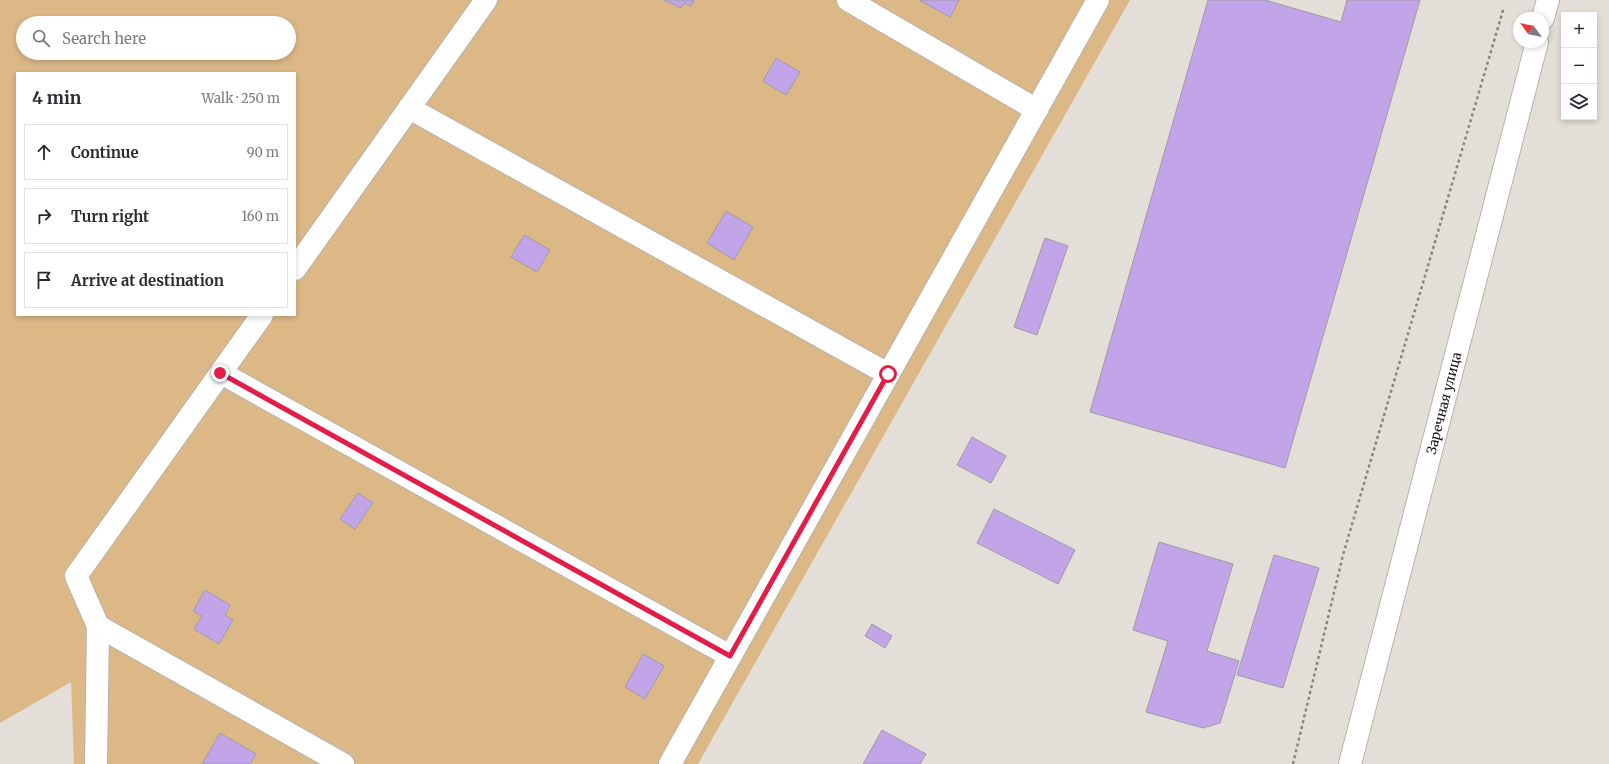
<!DOCTYPE html>
<meta charset="utf-8">
<style>
body{margin:0;font-family:Merriweather,serif;background:#f2f2f3;color:#2b2b33}
.controls{position:absolute;right:12px;top:12px;display:grid;overflow:hidden;border-radius:0px;box-shadow:0 2px 6px #0003}
.controls button{width:36px;height:36px;display:grid;place-items:center;padding:0;border:0;border-bottom:1px solid #e1e1e2;background:#fff;color:#2b2b33;font:20px sans-serif}
.compass{position:absolute;left:1513px;top:12px;width:36px;height:36px;border-radius:50%;background:#fff;box-shadow:0 2px 6px #0003;rotate:302deg}
.stop{position:absolute;width:12px;height:12px;margin:-9px;border:3px solid #e11d48;border-radius:50%;background:#fff}
.stop.end{background:#e11d48;border-color:#fff;box-shadow:0 1px 4px #0008}
.list{margin:0;padding:0;list-style:none}
h2{display:flex;justify-content:space-between;align-items:center;height:52px;margin:0;padding:0 16px;font-size:17px}
h2 small{font-size:13px;font-weight:400;color:#7c7c81}
.list li{display:grid;grid-template-columns:26px 1fr auto;gap:12px;align-items:center;box-sizing:border-box;height:56px;margin:0 8px 8px;padding:0 8px;border:1px solid #e1e1e2;border-radius:0px}
.list b{display:block;font-size:15px;white-space:nowrap}
.list em{font-size:13px;font-style:normal;color:#7c7c81}
.icon{flex:none;width:22px;height:22px;fill:none;stroke:currentColor;stroke-width:2;stroke-linecap:round;stroke-linejoin:round}
.map{position:relative;flex:none;width:1609px;height:764px;overflow:hidden}
.search{position:absolute;background:#fff;box-shadow:0 2px 6px #0003;left:16px;top:16px;width:280px;height:44px;display:flex;align-items:center;gap:10px;box-sizing:border-box;padding:0 14px;border-radius:22px;color:#7c7c81;font-size:15px}
.panel{position:absolute;background:#fff;box-shadow:0 2px 6px #0003;left:16px;top:72px;width:280px;height:244px;border-radius:0px}
.map>svg:first-child{display:block}
</style>
<div class="map">
<svg width="1609" height="764" viewBox="0 0 1609 764">
<rect width="100%" height="100%" fill="#e3ded7"/>
<!-- green -->
<path fill="#dcb887" fill-rule="evenodd" d="M 0,0 L 1130,0 L 698,764 L 74,764 L 71,682 L 0,723 ZM 23,23 L 289,23 L 289,53 L 23,53 ZM 17,73 L 295,73 L 295,315 L 17,315 Z"/>
<!-- building -->
<g fill="#c2a5e9" stroke="#9e9ba2">
<path d="M 664,0 L 694,0 L 691,6 L 684,3 L 681,8 Z"/>
<path d="M 919,0 L 959,0 L 950,17 Z"/>
<path d="M 1208,0 L 1265,0 L 1341,22 L 1347,0 L 1420,0 L 1285,468 L 1090,412 Z"/>
<path d="M 776,58 L 800,72 L 786,95 L 763,81 Z"/>
<path d="M 726,211 L 753,227 L 734,260 L 707,243 Z"/>
<path d="M 524,235 L 550,250 L 537,272 L 511,257 Z"/>
<path d="M 1045,238 L 1068,246 L 1037,335 L 1014,327 Z"/>
<path d="M 972,437 L 1006,456 L 991,483 L 957,465 Z"/>
<path d="M 358,493 L 373,503 L 355,529 L 340,519 Z"/>
<path d="M 994,509 L 1075,550 L 1058,584 L 977,543 Z"/>
<path d="M 1159,542 L 1233,564 L 1207,651 L 1239,661 L 1220,723 L 1203,728 L 1146,712 L 1168,641 L 1133,630 Z"/>
<path d="M 1274,555 L 1319,568 L 1283,688 L 1237,675 Z"/>
<path d="M 205,590 L 230,605 L 225,615 L 233,620 L 219,644 L 194,629 L 202,616 L 193,611 Z"/>
<path d="M 872,624 L 892,636 L 885,648 L 865,636 Z"/>
<path d="M 643,654 L 664,666 L 645,699 L 625,687 Z"/>
<path d="M 882,730 L 926,754 L 920,764 L 863,764 Z"/>
<path d="M 220,733 L 256,754 L 250,764 L 202,764 Z"/>
</g>
<g fill="none" stroke-linecap="round" stroke-linejoin="round">
<!-- minor casing -->
<g stroke="#b7b2ab" stroke-width="24">
<g id="minor">
<path d="M 848,0 L 1037,110"/>
<path d="M 1543,18 L 1548,0"/>
<path d="M 409,108 L 888,374"/>
<path d="M 295,269 L 486,0"/>
<path d="M 221,373 L 730,656"/>
<path d="M 98,626 L 343,764"/>
<path d="M 96,764 L 98,626 L 76,576 L 262,315"/>
<path d="M 670,764 L 1098,0"/>
<path id="s1" d="M 1350,764 L 1537,42"/>
</g>
</g>
<!-- path -->
<path stroke="#88847f" stroke-width="2.5" stroke-dasharray="3 3" stroke-linecap="butt" d="M 1293,764 L 1343,555 L 1504,7"/>
<!-- minor -->
<use href="#minor" stroke="#fff" stroke-width="22"/>
</g>
<g fill="none" stroke-linecap="round" stroke-linejoin="round">
<!-- route -->
<path stroke="#e11d48" stroke-width="5" d="M 220,373 L 730,656 L 888,374"/>
</g>
<g text-anchor="middle" stroke-width="3" stroke-linejoin="round" paint-order="stroke">
<!-- street labels -->
<g font-size="13" fill="#181614" stroke="#f0ebe4">
<text dy="5" stroke="none"><textPath href="#s1" startOffset="373">Заречная улица</textPath></text>
</g>
</g>
</svg>
<div class="controls">
<button>+</button>
<button>−</button>
<button><svg class="icon" aria-label="layers" viewBox="0 0 24 24"><path d="M12 4l9 5-9 5-9-5zM3 14l9 5 9-5"/></svg></button>
</div>
<svg class="compass" viewBox="-18 -18 36 36"><path d="M0-13l5 13h-10z" fill="#e53935"/><path d="M0 13l5-13h-10z" fill="#7c7c81"/></svg>
<div class="stop" style="left:888px;top:374px"></div>
<div class="stop end" style="left:220px;top:373px"></div>
<div class="search"><svg class="icon" aria-label="search" viewBox="0 0 24 24"><circle cx="10" cy="10" r="6"/><path d="M15 15l6 6"/></svg>Search here</div>
<section class="panel">
<h2>4 min<small>Walk · 250 m</small></h2>
<ul class="list">
<li><svg class="icon" aria-label="ahead" viewBox="0 0 24 24"><path d="M12 20V5M6 11l6-6 6 6"/></svg><div><b>Continue</b></div><em>90 m</em></li>
<li><svg class="icon" aria-label="right" viewBox="0 0 24 24"><path d="M7 20v-9h11M14 6l5 5-5 5"/></svg><div><b>Turn right</b></div><em>160 m</em></li>
<li><svg class="icon" aria-label="arrive" viewBox="0 0 24 24"><path d="M6 21V4h12l-3 4 3 4H6"/></svg><div><b>Arrive at destination</b></div></li>
</ul>
</section>
</div>
